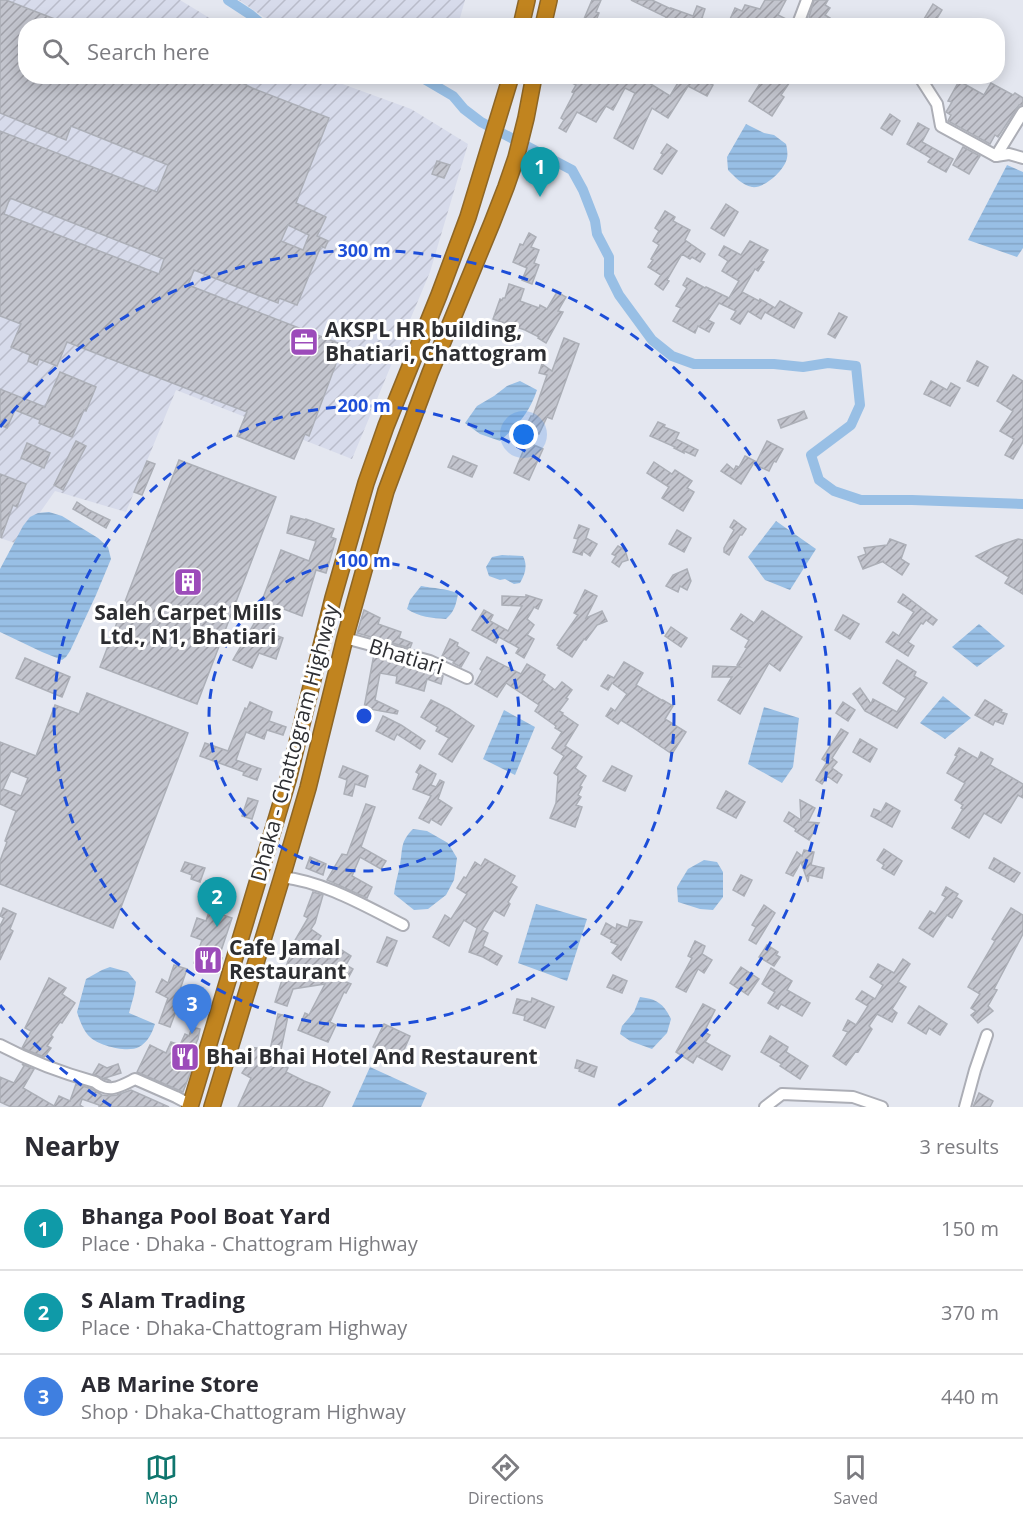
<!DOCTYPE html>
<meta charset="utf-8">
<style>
body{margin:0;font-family:"Open Sans",sans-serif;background:#f2f2f3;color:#2b2b33}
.you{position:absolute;left:524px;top:435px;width:21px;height:21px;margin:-15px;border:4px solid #fff;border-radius:50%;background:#1a73e8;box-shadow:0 0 0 9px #1a73e833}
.badge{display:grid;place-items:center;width:39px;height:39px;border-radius:50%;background:#0f766e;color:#fff;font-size:20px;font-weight:700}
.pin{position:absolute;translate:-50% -50px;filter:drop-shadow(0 2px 3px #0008)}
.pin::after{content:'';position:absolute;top:32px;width:21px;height:18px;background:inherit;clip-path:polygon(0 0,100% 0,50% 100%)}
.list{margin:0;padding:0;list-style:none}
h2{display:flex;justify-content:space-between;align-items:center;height:78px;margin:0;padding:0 24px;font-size:26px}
h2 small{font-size:20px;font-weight:400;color:#7c7c81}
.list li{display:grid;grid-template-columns:39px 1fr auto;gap:18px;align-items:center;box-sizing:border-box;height:84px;padding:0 24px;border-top:2px solid #e1e1e2}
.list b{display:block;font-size:22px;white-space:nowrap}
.list p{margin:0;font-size:20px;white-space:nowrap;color:#7c7c81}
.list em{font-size:20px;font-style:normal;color:#7c7c81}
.icon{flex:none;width:33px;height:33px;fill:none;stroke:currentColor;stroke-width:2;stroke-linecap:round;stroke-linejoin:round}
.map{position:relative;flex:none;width:1023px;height:1107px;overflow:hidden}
.search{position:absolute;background:#fff;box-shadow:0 3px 15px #0003;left:18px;right:18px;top:18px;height:66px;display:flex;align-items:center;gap:15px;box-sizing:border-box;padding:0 21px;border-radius:24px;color:#7c7c81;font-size:22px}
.sheet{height:330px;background:#fff}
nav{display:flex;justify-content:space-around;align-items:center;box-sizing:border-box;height:84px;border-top:2px solid #e1e1e2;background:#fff;font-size:16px;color:#7c7c81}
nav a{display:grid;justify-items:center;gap:3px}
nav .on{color:#0f766e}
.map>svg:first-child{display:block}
</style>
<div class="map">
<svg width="1023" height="1107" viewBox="0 0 1023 1107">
<defs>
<pattern id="industrial-furrows" width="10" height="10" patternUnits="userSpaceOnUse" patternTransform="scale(1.5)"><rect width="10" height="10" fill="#d7dbeb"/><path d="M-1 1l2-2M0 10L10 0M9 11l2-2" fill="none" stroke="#b9bcca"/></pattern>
<pattern id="water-rules" width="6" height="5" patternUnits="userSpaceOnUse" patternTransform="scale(1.5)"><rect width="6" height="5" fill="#98bfe5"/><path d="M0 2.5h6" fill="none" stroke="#83a4c5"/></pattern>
<pattern id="building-hatch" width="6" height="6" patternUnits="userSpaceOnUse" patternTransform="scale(1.5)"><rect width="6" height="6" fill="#c3c5ce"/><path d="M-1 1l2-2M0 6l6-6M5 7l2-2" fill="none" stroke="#9fa0a8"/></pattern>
</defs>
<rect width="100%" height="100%" fill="#e4e7f0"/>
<!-- industrial -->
<g fill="url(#industrial-furrows)">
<path d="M 0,0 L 180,0 L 221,25 L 26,26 L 26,76 L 323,77 L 411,109 L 468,144 L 430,272 L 352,459 L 176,390 L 126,512 L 55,491 L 18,544 L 0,538 Z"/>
<path d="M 239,0 L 465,0 L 458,25 L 277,26 Z"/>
</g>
<!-- water -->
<g fill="url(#water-rules)">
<path d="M 746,124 L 764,133 L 774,135 L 786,144 C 787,148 788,154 787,158 C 785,170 764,189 752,187 C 742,185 735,177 728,170 L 727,157 Z"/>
<path d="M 1007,165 L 1023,172 L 1023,248 L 1017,257 L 968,240 Z"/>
<path d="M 520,381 L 537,390 C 529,413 519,424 500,441 L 480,434 L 465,423 L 477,406 L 494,396 L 507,386 Z"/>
<path d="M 49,512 L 62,516 L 98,538 L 108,547 L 111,559 L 96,595 L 70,651 L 66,657 L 62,660 L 42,652 L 0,632 L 0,569 L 23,526 L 30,517 L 38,513 Z"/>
<path d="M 776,521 L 816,549 L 790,590 L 765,580 L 748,557 Z"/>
<path d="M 502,555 L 523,556 C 528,566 525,574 520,583 L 514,584 L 505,579 L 500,580 L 489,576 L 486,567 L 492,557 Z"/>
<path d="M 421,586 C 431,588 451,589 458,594 C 456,605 454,612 446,619 C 432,618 419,617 407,609 L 410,600 Z"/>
<path d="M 979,624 L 1005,646 L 977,667 L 952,647 Z"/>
<path d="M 943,696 L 971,718 L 945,739 L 920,723 Z"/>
<path d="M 764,707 L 799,718 L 793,767 L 782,783 L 748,764 Z"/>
<path d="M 504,710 L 535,727 L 515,775 L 483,759 Z"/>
<path d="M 413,829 L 427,831 L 448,843 L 457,858 L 454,880 L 446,895 L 428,909 L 414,910 L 394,894 C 395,884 398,875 400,865 C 403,848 400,842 413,829 Z"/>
<path d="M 704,860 L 717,862 L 723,872 L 723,897 L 713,910 L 700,909 L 678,902 L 677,887 L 688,869 Z"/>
<path d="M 536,904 L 587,919 L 567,981 L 518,963 Z"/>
<path d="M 110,967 L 128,972 L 136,982 L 134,995 L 129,1013 L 155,1024 C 152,1033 148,1042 139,1047 C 128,1053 99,1046 90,1037 C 84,1032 79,1019 77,1012 L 86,979 L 102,970 Z"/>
<path d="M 640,997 C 657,999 664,1004 671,1019 L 667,1033 L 652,1049 L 630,1041 L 620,1034 L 622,1026 L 634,1012 Z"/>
<path d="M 370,1067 L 427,1093 L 421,1107 L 352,1107 Z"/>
</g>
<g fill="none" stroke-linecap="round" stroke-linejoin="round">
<!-- canal -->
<g stroke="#98bfe5" stroke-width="10">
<path d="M 228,0 L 251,15 L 264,26"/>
<path d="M 419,76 L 453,96 L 464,109 L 481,122 L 572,170 L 583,190 L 595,221 L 597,234 L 609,257 L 609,275 L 619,295 L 652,340 L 672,356 L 694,364 L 774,364 L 803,367 L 828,363 L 856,366 L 860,405 L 851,425 L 811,455 L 819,480 L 834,491 L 861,500 L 912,500 L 1023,504"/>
</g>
</g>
<!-- building -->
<g fill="url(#building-hatch)" stroke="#acafb7" stroke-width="1.5" fill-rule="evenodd">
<path d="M 0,0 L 6,0 L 70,25 L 26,26 L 26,76 L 200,76 L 207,79 L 208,76 L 229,76 L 252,88 L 329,118 L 296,203 L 326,217 L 317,236 L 328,241 L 325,248 L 321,246 L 297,305 L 279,298 L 278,303 L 194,270 L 188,285 L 343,345 L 309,436 L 305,434 L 294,459 L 237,436 L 247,412 L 67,342 L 57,366 L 39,359 L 37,365 L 28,361 L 30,355 L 11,347 L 21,324 L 0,316 L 0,131 L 157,192 L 168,165 L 71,126 L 66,140 L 0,113 ZM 10,198 L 164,259 L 159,274 L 4,214 ZM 288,225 L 309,235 L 303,250 L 281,241 Z"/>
<path d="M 592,0 L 601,0 L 596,12 L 599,13 L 594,26 L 581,26 Z"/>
<path d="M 631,0 L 652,0 L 671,9 L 671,8 L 693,16 L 697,6 L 705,9 L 702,18 L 716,26 L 662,26 L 666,17 Z"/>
<path d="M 765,0 L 786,0 L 778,15 L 792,22 L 793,26 L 727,26 L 735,8 L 742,11 L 745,5 L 760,9 Z"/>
<path d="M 814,0 L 828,0 L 825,5 L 830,8 L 825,15 L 830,18 L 825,26 L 817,26 L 816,21 L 809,17 Z"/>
<path d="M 933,4 L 942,10 L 933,25 L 924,19 Z"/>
<path d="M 573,76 L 638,76 L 670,96 L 682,76 L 696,76 L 713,85 L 707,96 L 688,86 L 668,118 L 652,108 L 633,149 L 614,138 L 635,93 L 625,88 L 613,110 L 606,106 L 596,122 L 577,112 L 566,132 L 559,128 L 564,120 L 561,118 L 574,93 L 572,92 L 576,85 L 570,82 Z"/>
<path d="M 752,76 L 794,76 L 781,95 L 784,97 L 772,116 L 749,101 L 761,82 Z"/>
<path d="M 959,81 L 984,95 L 991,83 L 1013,95 L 1015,93 L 1023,98 L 1023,105 L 1019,105 L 998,137 L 995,135 L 990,144 L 948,121 L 951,115 L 946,112 L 952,102 L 948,101 Z"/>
<path d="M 890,114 L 900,121 L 892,135 L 881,128 Z"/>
<path d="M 918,123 L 929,129 L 922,142 L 953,159 L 946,172 L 928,162 L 931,158 L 907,144 Z"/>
<path d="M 667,144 L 677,151 L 662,174 L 654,169 L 663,154 L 661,153 Z"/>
<path d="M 963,147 L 980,156 L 969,174 L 953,165 Z"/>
<path d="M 437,161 L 450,165 L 444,178 L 432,174 Z"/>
<path d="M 726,204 L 738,212 L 724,236 L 711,228 Z"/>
<path d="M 665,211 L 675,217 L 673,221 L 690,230 L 685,240 L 705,254 L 700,262 L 692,257 L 690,259 L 682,254 L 667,280 L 669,281 L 663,290 L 655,284 L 661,275 L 648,267 L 653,260 L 651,259 L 659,245 L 653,241 L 659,231 L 655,228 Z"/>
<path d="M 529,233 L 536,237 L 531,247 L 539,250 L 534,263 L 539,265 L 532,284 L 522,280 L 527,268 L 513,262 L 520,244 L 523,245 Z"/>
<path d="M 750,241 L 768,250 L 761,261 L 764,262 L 758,271 L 755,269 L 742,292 L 759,301 L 760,299 L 775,308 L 780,301 L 802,313 L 794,328 L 765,312 L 761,319 L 748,311 L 740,324 L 731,319 L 736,311 L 719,303 L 708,320 L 714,323 L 709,332 L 698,326 L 695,333 L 673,321 L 681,308 L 676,306 L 687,288 L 683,285 L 687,278 L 705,288 L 706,287 L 729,298 L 739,281 L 722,271 L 728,261 L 719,255 L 724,246 L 741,255 Z"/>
<path d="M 509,284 L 524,289 L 520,301 L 539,308 L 540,305 L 547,309 L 557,292 L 566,297 L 558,311 L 563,312 L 546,343 L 538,338 L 539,337 L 525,330 L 493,319 L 500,299 L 502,300 L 503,298 L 505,298 Z"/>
<path d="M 839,313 L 847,317 L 835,338 L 828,334 Z"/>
<path d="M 564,338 L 579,344 L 552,419 L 547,417 L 539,434 L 525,428 L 531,416 L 533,416 L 547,375 L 539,373 L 542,364 L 552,371 Z"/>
<path d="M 977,361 L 988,367 L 978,386 L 967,381 Z"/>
<path d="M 60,372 L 96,387 L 86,411 L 84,410 L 72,437 L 39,423 L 40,420 L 15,410 L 7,428 L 0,425 L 0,389 L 45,407 Z"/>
<path d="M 1013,375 L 1023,381 L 1023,442 L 1013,459 L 1005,455 L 1014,439 L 1000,431 L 1013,411 L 997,401 Z"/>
<path d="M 931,381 L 947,390 L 951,383 L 960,388 L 950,406 L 924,394 Z"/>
<path d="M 804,411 L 807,418 L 781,428 L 778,420 Z"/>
<path d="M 658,422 L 665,425 L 664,427 L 679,433 L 676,439 L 698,450 L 695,456 L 684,451 L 684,453 L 674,448 L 675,447 L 650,436 Z"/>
<path d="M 76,441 L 86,446 L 63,490 L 54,485 Z"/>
<path d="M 767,441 L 783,449 L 776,462 L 774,461 L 769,471 L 755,465 Z"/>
<path d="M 527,442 L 543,449 L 529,480 L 514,473 Z"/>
<path d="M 27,443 L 50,453 L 44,468 L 21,458 Z"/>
<path d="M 453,456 L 477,466 L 472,477 L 448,467 Z"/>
<path d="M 745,456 L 755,461 L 741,484 L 721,471 L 727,464 L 734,470 L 736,466 L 739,467 Z"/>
<path d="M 179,460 L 276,497 L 197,704 L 100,667 Z"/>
<path d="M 147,461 L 155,464 L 142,495 L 134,492 Z"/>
<path d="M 654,462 L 672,474 L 675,470 L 692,481 L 687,488 L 694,492 L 683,511 L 662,498 L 669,487 L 647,473 Z"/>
<path d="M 0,474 L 26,484 L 17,507 L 13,505 L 1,538 Z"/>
<path d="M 77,502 L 89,510 L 110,520 L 106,528 L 73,509 Z"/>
<path d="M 291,516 L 306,520 L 306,519 L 334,529 L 331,537 L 336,539 L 326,573 L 316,570 L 302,616 L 281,608 L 270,633 L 283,638 L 276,659 L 259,653 L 252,668 L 233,660 L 255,622 L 265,599 L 263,598 L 281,550 L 309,561 L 316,541 L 287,533 Z"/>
<path d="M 734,520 L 746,529 L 742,535 L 740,535 L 729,555 L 724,552 L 724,548 L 734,530 L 730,527 Z"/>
<path d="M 579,525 L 589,529 L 586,538 L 597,544 L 590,556 L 583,551 L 582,555 L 573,552 L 578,539 L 574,538 Z"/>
<path d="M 677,530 L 691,538 L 684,552 L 669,544 Z"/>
<path d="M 890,539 L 906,545 L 901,559 L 909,564 L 902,575 L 883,562 L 884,561 L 863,569 L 858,557 L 866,554 L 864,548 L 887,545 Z"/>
<path d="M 1018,539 L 1023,540 L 1023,594 L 1005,583 L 1009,577 L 976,556 L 995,547 Z"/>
<path d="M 618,546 L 625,550 L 628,560 L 622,562 L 619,567 L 612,562 L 616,556 L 612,554 Z"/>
<path d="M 687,569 L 691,581 L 687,590 L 680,586 L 678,592 L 666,586 L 673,575 Z"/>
<path d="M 585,590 L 597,596 L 586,618 L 602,611 L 607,621 L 597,625 L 586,640 L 584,639 L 572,657 L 558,648 L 559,646 L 557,645 L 578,615 L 574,613 Z"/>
<path d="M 903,594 L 937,620 L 933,625 L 926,620 L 923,624 L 921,623 L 908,642 L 914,646 L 908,656 L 886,642 L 893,632 L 899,636 L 914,612 L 898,602 Z"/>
<path d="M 526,595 L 542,600 L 538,609 L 534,607 L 527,619 L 534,625 L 527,635 L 534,639 L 524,658 L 516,653 L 519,648 L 499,637 L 496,643 L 472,630 L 484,610 L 493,615 L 490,621 L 508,631 L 522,606 L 502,605 L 502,596 L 526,597 Z"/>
<path d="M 364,610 L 380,618 L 378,624 L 401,632 L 399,638 L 412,643 L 410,648 L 357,633 Z"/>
<path d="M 762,611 L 802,637 L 780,671 L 769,663 L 740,714 L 718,700 L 732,677 L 712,677 L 713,666 L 740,667 L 737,665 L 747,648 L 745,647 L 749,640 L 731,629 L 741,614 L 754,623 Z"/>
<path d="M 843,615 L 859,624 L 850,639 L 835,630 Z"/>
<path d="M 671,627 L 687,638 L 681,647 L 665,636 Z"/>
<path d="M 450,639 L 458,643 L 457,646 L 469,653 L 461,667 L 453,663 L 454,661 L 442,656 Z"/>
<path d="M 374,654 L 427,668 L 427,670 L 443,676 L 441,684 L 427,679 L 424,691 L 396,683 L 397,676 L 380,673 L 375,700 L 398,711 L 397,714 L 364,708 Z"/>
<path d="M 487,657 L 521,674 L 527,664 L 545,675 L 542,680 L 555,690 L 562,682 L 572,690 L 566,698 L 568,699 L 559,711 L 563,713 L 562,714 L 578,725 L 565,746 L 582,757 L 575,768 L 586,776 L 580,786 L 582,787 L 578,795 L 581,797 L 576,805 L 582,807 L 575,827 L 550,818 L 556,803 L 558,776 L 554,773 L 564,756 L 552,748 L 562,732 L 555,728 L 556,726 L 535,711 L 539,705 L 506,683 L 497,697 L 475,684 L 482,671 L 480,669 Z"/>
<path d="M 25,658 L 70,677 L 62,697 L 16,678 Z"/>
<path d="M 897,660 L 916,672 L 914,676 L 927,683 L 897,728 L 865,711 L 853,694 L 860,688 L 871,704 L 873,699 L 897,712 L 906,698 L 883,683 Z"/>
<path d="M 624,662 L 643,673 L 636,685 L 663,701 L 663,700 L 673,706 L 665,719 L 686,732 L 672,754 L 632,727 L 621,720 L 618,724 L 606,716 L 611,708 L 615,711 L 627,694 L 612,683 L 608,690 L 601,686 L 608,675 L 614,678 Z"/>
<path d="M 87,693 L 188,733 L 113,928 L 0,884 L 0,861 L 7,842 L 5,841 L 16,811 L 0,804 L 0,742 L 36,756 L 55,705 L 79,714 ZM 11,771 L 28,778 L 21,796 L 3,789 Z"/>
<path d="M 431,700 L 449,709 L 474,726 L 452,762 L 439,754 L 449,738 L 436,731 L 438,727 L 421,717 Z"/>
<path d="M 985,700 L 1002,710 L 1001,712 L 1007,714 L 1003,724 L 995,721 L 993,725 L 975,715 Z"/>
<path d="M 250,702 L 272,712 L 269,721 L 286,727 L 283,735 L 267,730 L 264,739 L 246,732 L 236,760 L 261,769 L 257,780 L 243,775 L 244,772 L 200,756 L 205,743 L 228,751 L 245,708 L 247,709 Z"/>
<path d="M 843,702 L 855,710 L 848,721 L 836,713 Z"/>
<path d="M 383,716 L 401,725 L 425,741 L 420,749 L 397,734 L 394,740 L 376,731 Z"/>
<path d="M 841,729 L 848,733 L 832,758 L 837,762 L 832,768 L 842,775 L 837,783 L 827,776 L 822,784 L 816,780 L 827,762 L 822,759 Z"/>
<path d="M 860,739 L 877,749 L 870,762 L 853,752 Z"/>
<path d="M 959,748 L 978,759 L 981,752 L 993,759 L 990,765 L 1023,784 L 1023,798 L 1018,795 L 1001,823 L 984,813 L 969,838 L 952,828 L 963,809 L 961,808 L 963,805 L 955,800 L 965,783 L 947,773 L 957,756 L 955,755 Z"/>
<path d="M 420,765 L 436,774 L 431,785 L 436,787 L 440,780 L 444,782 L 438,799 L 452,808 L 441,825 L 431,819 L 429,823 L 419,818 L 431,796 L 413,789 L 419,774 L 416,772 Z"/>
<path d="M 343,766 L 368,776 L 365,787 L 355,784 L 352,796 L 344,794 L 347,780 L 339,777 Z"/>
<path d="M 612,766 L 632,776 L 625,791 L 603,781 Z"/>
<path d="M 726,791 L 745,802 L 736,818 L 717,808 Z"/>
<path d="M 248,798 L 258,801 L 252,819 L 242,816 Z"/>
<path d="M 800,800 L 815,808 L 808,822 L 819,823 L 809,840 L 795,831 L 796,829 L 784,821 L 789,812 L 801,820 Z"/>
<path d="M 886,803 L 900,811 L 892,827 L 871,816 L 874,809 L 881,812 Z"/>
<path d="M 366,804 L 375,807 L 361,847 L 386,861 L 381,869 L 360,857 L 352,876 L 372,887 L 367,898 L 327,880 L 342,854 L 347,855 Z"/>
<path d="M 884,849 L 902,861 L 894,875 L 882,868 L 884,865 L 877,860 Z"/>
<path d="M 804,850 L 814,852 L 811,865 L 824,868 L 822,878 L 809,875 L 808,882 L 801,862 L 793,876 L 786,873 L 797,852 L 802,856 Z"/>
<path d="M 310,857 L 326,864 L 323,875 L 306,868 Z"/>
<path d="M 994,858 L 1020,873 L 1014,882 L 989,868 Z"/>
<path d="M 485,859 L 515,876 L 511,883 L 517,887 L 508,902 L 510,904 L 504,916 L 494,910 L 482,930 L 488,933 L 483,946 L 502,956 L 497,965 L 483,957 L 469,952 L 477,928 L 464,920 L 449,946 L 433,937 L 445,915 L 451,919 L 467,894 L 457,888 L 464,877 L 466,878 L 475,862 L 481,866 Z"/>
<path d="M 185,862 L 205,868 L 200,882 L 191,879 L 192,875 L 181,871 Z"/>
<path d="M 741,875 L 752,880 L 744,896 L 733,890 Z"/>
<path d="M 219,881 L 227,883 L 217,913 L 232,918 L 219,957 L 222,958 L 218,970 L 194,963 L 202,940 L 191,936 L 197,918 L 206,921 Z"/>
<path d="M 946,887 L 958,894 L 956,897 L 962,901 L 952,918 L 947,915 L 933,937 L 919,928 L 930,911 L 935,914 L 946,897 L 942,895 Z"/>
<path d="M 313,892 L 323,895 L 315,923 L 311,929 L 321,936 L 312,949 L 330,959 L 337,947 L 351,956 L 346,965 L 353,969 L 346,982 L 351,984 L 346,993 L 344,992 L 330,1022 L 336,1025 L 328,1042 L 298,1030 L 305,1013 L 309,1015 L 325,984 L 293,989 L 287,1006 L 275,1002 L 294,942 L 308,918 L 304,916 Z"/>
<path d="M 764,905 L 775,913 L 756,944 L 749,940 L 756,927 L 752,925 Z"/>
<path d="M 3,908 L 16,914 L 10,929 L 13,931 L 0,960 L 0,926 L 4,918 L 0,916 Z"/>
<path d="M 1011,908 L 1023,915 L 1023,934 L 994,989 L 997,990 L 988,1006 L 993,1011 L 978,1023 L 971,1015 L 976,1011 L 971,1008 L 980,994 L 968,987 L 995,941 L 992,939 Z"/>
<path d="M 630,920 L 642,922 L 621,960 L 612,953 L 618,945 L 611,942 L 612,940 L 601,934 L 606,923 L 616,929 L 617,924 L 628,928 Z"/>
<path d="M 387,937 L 397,941 L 387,966 L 377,962 Z"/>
<path d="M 695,941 L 705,946 L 702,954 L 712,960 L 704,973 L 698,969 L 686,992 L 676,987 L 692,958 L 688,956 Z"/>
<path d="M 767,945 L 778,952 L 776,955 L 780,957 L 774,966 L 759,957 Z"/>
<path d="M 903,959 L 910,964 L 898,982 L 906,987 L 892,1009 L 897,1013 L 892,1022 L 877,1014 L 869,1026 L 872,1029 L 858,1052 L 856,1051 L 846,1065 L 833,1056 L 848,1032 L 843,1030 L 848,1020 L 856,1025 L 868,1006 L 856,999 L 862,991 L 875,999 L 883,985 L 870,977 L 878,964 L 894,973 Z"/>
<path d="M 174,965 L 187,969 L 173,1010 L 176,1011 L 170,1027 L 159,1023 L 168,998 L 156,992 L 162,979 L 168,983 Z"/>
<path d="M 741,967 L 759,979 L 748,995 L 730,983 Z"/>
<path d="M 771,968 L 792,981 L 787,990 L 810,1003 L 802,1016 L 781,1004 L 778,1009 L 768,1003 L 775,992 L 762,984 Z"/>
<path d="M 613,975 L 627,981 L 622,993 L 607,987 Z"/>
<path d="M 49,978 L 66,988 L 62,994 L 75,1003 L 62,1023 L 60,1022 L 51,1035 L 53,1037 L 47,1046 L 51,1048 L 44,1057 L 22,1048 L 31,1031 L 25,1028 Z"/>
<path d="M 532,998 L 554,1007 L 545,1028 L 524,1020 L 525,1016 L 513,1013 L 517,999 L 531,1002 Z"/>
<path d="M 703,1004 L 715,1010 L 704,1032 L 710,1035 L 705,1042 L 730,1056 L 722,1070 L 697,1056 L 693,1063 L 676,1052 Z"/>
<path d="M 919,1006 L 947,1024 L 940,1035 L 929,1028 L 926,1034 L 908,1023 Z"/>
<path d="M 278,1014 L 288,1016 L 278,1064 L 288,1068 L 286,1072 L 304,1081 L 320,1087 L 330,1092 L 322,1107 L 238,1107 L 251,1078 L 242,1073 L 246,1067 L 250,1047 L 270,1050 Z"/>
<path d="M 384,1024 L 410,1036 L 400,1059 L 373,1047 Z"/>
<path d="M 192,1027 L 200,1029 L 198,1039 L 193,1050 L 195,1051 L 188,1070 L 191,1071 L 183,1092 L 137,1072 L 150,1045 L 166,1053 L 171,1042 L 180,1045 L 185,1034 L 189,1036 Z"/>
<path d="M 770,1036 L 788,1047 L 786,1052 L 808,1066 L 800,1079 L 780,1066 L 782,1064 L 761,1052 Z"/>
<path d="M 577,1060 L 597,1067 L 594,1077 L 579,1071 L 580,1069 L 575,1068 Z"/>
<path d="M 22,1064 L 34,1069 L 23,1088 L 54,1106 L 59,1096 L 70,1101 L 76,1084 L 92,1089 L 102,1095 L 109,1096 L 117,1095 L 131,1090 L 169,1107 L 99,1107 L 99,1105 L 82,1099 L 80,1105 L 83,1107 L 11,1107 L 0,1102 L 0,1077 L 14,1083 L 24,1066 Z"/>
<path d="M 99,1064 L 107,1068 L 118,1064 L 121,1073 L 105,1078 L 111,1081 L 104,1079 L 93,1074 Z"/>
<path d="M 979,1093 L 993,1101 L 990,1107 L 973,1107 Z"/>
</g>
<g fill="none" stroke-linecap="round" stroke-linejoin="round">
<!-- minor casing -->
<g stroke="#acaeb6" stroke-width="14">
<g id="minor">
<path d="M 807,0 L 799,21 L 810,26"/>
<path d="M 919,76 L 937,104 L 941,126 L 996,156 L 1009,154 L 1023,158"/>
<path d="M 996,156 L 1023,112"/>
<path d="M 345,638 L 430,661 L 467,678"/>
<path d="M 282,877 C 325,882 365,906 403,925"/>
<path d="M 0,1045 C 30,1061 62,1073 95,1082 C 109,1094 121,1086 135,1079 L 176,1097 L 191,1105"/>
<path d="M 765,1107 L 782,1094 L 853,1097 L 882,1107"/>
<path d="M 965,1107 L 975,1070 L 987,1035"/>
</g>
</g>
<!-- highway casing -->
<g stroke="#8d6626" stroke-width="18">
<g id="highway">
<path d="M 521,26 L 527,0"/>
<path d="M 543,26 L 549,0"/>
<path d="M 190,1107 L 288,780 L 333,598 L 366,483 L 386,426 L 439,295 L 468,217 L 511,76"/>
<path d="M 212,1107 L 282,877 L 308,788 L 345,638 L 386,491 L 430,373 L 492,223 L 506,187 L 516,158 L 526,118 L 534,76"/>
</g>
</g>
<!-- minor -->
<use href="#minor" stroke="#fff" stroke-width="10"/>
<!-- highway -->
<use href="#highway" stroke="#c1841f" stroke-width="15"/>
</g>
<!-- distance rings -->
<g fill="none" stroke="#1d4ed8" stroke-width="3" stroke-dasharray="10 8">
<circle cx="364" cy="716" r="155"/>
<circle cx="364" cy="716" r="310"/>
<path d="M111 1106A465 465 0 0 1 0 1005M0 427A465 465 0 1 1 617 1106"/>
</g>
<!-- icons -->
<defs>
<g id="office-square" transform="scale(1.5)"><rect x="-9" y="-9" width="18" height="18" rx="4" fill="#9c4bba" stroke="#fff"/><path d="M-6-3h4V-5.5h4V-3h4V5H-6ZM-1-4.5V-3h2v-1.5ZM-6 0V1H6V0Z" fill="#fff"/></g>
<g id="building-square" transform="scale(1.5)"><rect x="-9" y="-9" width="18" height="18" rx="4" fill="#9c4bba" stroke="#fff"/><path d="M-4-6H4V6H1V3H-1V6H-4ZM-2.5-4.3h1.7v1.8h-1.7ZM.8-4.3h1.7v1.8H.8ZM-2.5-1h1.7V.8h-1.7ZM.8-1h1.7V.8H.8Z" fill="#fff"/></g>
<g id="restaurant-square" transform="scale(1.5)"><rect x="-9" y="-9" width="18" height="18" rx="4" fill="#9c4bba" stroke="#fff"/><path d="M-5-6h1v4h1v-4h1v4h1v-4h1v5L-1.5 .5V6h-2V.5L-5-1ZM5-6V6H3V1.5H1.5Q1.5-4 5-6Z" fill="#fff"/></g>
</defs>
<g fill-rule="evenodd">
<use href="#office-square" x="304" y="342"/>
<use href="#building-square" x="188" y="582"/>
<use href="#restaurant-square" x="208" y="960"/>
<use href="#restaurant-square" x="185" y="1057"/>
</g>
<g text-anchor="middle" stroke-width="6" stroke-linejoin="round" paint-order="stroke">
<!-- poi labels -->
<g font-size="21" font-weight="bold" fill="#2d2e32" stroke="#fff" text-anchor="start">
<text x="325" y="337">AKSPL HR building,<tspan x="325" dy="24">Bhatiari, Chattogram</tspan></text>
<text x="188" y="620" text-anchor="middle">Saleh Carpet Mills<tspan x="188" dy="24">Ltd., N1, Bhatiari</tspan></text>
<text x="229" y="955">Cafe Jamal<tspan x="229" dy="24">Restaurant</tspan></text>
<text x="206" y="1064">Bhai Bhai Hotel And Restaurent</text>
</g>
<!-- street labels -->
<g font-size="21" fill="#2d2e32" stroke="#fff">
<text transform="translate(406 657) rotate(17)" y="7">Bhatiari</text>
<text transform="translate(295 743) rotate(-75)" y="7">Dhaka - Chattogram Highway</text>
</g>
</g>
<circle cx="364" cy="716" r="9" fill="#1d4ed8" stroke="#fff" stroke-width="3"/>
<g font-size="18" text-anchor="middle" font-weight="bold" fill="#1d4ed8" stroke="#fff" stroke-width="6" stroke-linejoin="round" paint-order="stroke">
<text x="364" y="257">300 m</text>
<text x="364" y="412">200 m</text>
<text x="364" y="567">100 m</text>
</g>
</svg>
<div class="you"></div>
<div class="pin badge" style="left:540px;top:197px;background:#0f9aa8">1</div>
<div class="pin badge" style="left:217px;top:927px;background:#0f9aa8">2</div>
<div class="pin badge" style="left:192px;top:1034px;background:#3f7fe0">3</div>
<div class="search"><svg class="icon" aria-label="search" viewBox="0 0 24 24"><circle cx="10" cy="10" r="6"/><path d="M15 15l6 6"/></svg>Search here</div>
</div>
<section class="sheet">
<h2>Nearby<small>3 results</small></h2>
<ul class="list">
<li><span class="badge" style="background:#0f9aa8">1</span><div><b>Bhanga Pool Boat Yard</b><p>Place · Dhaka - Chattogram Highway</p></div><em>150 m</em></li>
<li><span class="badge" style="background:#0f9aa8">2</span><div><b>S Alam Trading</b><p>Place · Dhaka-Chattogram Highway</p></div><em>370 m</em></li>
<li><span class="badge" style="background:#3f7fe0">3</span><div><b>AB Marine Store</b><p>Shop · Dhaka-Chattogram Highway</p></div><em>440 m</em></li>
</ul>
</section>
<nav>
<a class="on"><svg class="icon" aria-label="map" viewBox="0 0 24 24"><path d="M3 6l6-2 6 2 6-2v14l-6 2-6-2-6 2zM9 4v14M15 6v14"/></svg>Map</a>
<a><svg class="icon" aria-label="directions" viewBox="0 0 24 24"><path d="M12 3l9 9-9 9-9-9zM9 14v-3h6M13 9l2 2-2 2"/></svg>Directions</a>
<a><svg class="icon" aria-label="saved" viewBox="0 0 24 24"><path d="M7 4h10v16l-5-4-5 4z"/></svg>Saved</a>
</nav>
